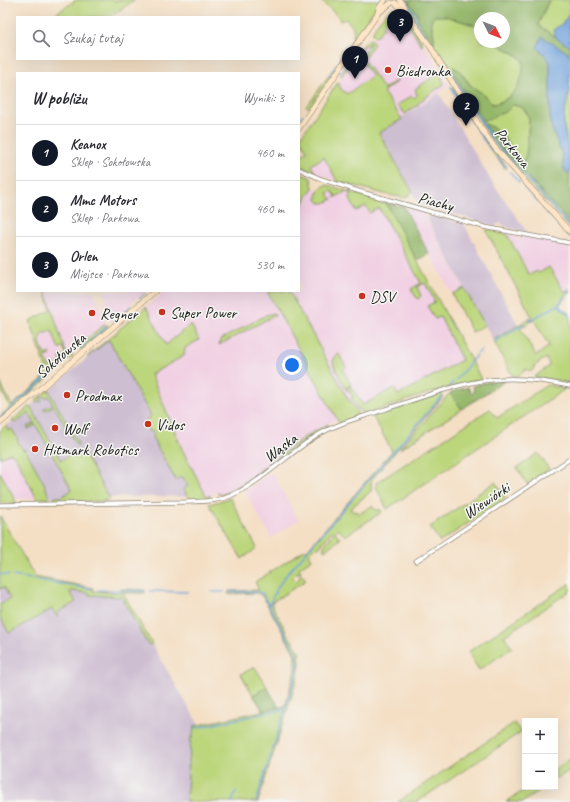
<!DOCTYPE html>
<html lang="pl">
<meta charset="utf-8">
<style>
body{margin:0;font-family:Caveat,sans-serif;background:#f7f7f7;color:#2b2b33}
.controls{position:absolute;right:12px;bottom:12px;display:grid;overflow:hidden;border-radius:0px;box-shadow:0 4px 16px #0002}
.controls button{width:36px;height:36px;display:grid;place-items:center;padding:0;border:0;border-bottom:1px solid #e1e1e2;background:#fff;color:#2b2b33;font:20px sans-serif}
.compass{position:absolute;left:474px;top:12px;width:36px;height:36px;border-radius:50%;background:#fff;box-shadow:0 4px 16px #0002;rotate:132deg}
.you{position:absolute;left:292px;top:365px;width:14px;height:14px;margin:-10px;border:3px solid #fff;border-radius:50%;background:#1a73e8;box-shadow:0 0 0 6px #1a73e833}
.badge{display:grid;place-items:center;width:26px;height:26px;border-radius:50%;background:#111827;color:#fff;font-size:13px;font-weight:700}
.pin{position:absolute;translate:-50% -33px;filter:drop-shadow(0 1px 2px #0008)}
.pin::after{content:'';position:absolute;top:21px;width:14px;height:12px;background:inherit;clip-path:polygon(0 0,100% 0,50% 100%)}
.list{margin:0;padding:0;list-style:none}
h2{display:flex;justify-content:space-between;align-items:center;height:52px;margin:0;padding:0 16px;font-size:17px}
h2 small{font-size:13px;font-weight:400;color:#7c7c81}
.list li{display:grid;grid-template-columns:26px 1fr auto;gap:12px;align-items:center;box-sizing:border-box;height:56px;padding:0 16px;border-top:1px solid #e1e1e2}
.list b{display:block;font-size:15px;white-space:nowrap}
.list p{margin:0;font-size:13px;white-space:nowrap;color:#7c7c81}
.list em{font-size:13px;font-style:normal;color:#7c7c81}
.icon{flex:none;width:22px;height:22px;fill:none;stroke:currentColor;stroke-width:2;stroke-linecap:round;stroke-linejoin:round}
.map{position:relative;flex:none;width:570px;height:802px;overflow:hidden}
.search{position:absolute;background:#fff;box-shadow:0 4px 16px #0002;left:16px;top:16px;width:284px;height:44px;display:flex;align-items:center;gap:10px;box-sizing:border-box;padding:0 14px;border-radius:0px;color:#7c7c81;font-size:15px}
.panel{position:absolute;background:#fff;box-shadow:0 4px 16px #0002;left:16px;top:72px;width:284px;height:220px;border-radius:0px}
.map>svg:first-child{display:block}
</style>
<div class="map">
<svg width="570" height="802" viewBox="0 0 570 802">
<rect width="100%" height="100%" fill="#f6f6f2"/>
<filter id="ink" filterUnits="userSpaceOnUse"><feTurbulence type="fractalNoise" baseFrequency=".025" numOctaves="2"/><feDisplacementMap in="SourceGraphic" scale="8" xChannelSelector="R" yChannelSelector="G"/><feConvolveMatrix kernelMatrix="1 2 1 2 8 2 1 2 1" color-interpolation-filters="sRGB"/></filter>
<filter id="wash" filterUnits="userSpaceOnUse"><feTurbulence type="fractalNoise" baseFrequency=".012" numOctaves="4" result="noise"/><feDisplacementMap in="SourceGraphic" scale="16" xChannelSelector="R" yChannelSelector="G"/><feGaussianBlur stdDeviation="0.9" result="paint"/><feColorMatrix in="noise" values="0 0 0 0 0 0 0 0 0 0 0 0 0 0 0 0 0 1.4 0 .05"/><feComposite in="paint" operator="in"/></filter>
<g filter="url(#wash)">
<rect width="100%" height="100%" fill="#f4dfc4"/>
<!-- built -->
<g fill="#f1d0e3">
<path d="M 393,8 L 398,10 L 400,9 L 418,35 L 420,40 L 429,53 L 430,52 L 448,84 L 448,87 L 402,119 L 372,76 L 316,114 L 363,47 L 371,42 L 375,36 L 372,34 L 373,30 L 380,20 Z"/>
<path d="M 324,157 L 337,181 L 315,173 L 311,165 Z"/>
<path d="M 299,175 L 310,186 L 318,189 L 328,185 L 386,203 L 481,379 L 435,391 L 366,414 L 362,411 L 357,413 L 356,417 L 287,291 L 299,291 L 299,212 L 300,212 L 299,210 Z"/>
<path d="M 404,207 L 423,213 L 464,288 L 452,294 Z"/>
<path d="M 506,232 L 514,234 L 518,239 L 522,239 L 523,236 L 560,244 L 562,246 L 570,247 L 570,288 L 568,291 L 565,291 L 539,274 L 529,275 Z"/>
<path d="M 45,291 L 93,291 L 106,319 L 105,324 L 77,347 L 75,347 L 66,354 Z"/>
<path d="M 102,291 L 147,291 L 137,298 L 112,321 L 110,320 L 103,302 L 107,299 Z"/>
<path d="M 165,291 L 267,291 L 337,419 L 304,437 L 245,482 L 221,495 L 217,492 L 207,497 L 181,448 L 165,406 L 120,329 Z"/>
<path d="M 54,330 L 65,361 L 48,374 L 35,336 Z"/>
<path d="M 6,427 L 46,498 L 15,499 L 0,472 L 0,433 Z"/>
<path d="M 272,472 L 298,520 L 271,538 L 245,491 Z"/>
</g>
<!-- industrial -->
<g fill="#cebed1">
<path d="M 439,93 L 492,182 L 527,232 L 509,228 L 500,223 L 495,226 L 419,204 L 379,133 Z"/>
<path d="M 426,217 L 438,217 L 464,224 L 518,325 L 493,340 Z"/>
<path d="M 109,339 L 196,496 L 46,498 L 6,427 Z"/>
<path d="M 0,576 L 98,593 L 123,595 L 199,725 L 194,726 L 188,802 L 1,802 L 0,800 Z"/>
</g>
<!-- green -->
<g fill="#bcd67b" stroke="#6c794c" fill-rule="evenodd">
<path d="M 76,0 L 135,0 L 109,17 L 51,17 Z"/>
<path d="M 323,0 L 381,0 L 362,27 L 364,28 L 362,31 L 309,108 L 306,106 L 310,102 L 350,45 L 354,33 L 353,27 L 346,19 L 340,21 L 338,16 L 321,1 Z"/>
<path d="M 403,0 L 407,0 L 417,13 L 418,21 L 434,42 L 434,36 L 431,20 L 435,16 L 442,15 L 478,26 L 480,27 L 480,42 C 484,42 489,42 493,42 C 497,43 521,56 523,62 C 525,66 523,73 522,77 C 517,91 509,100 494,104 L 490,102 L 483,94 L 472,87 L 459,70 L 450,66 L 483,121 L 507,111 L 513,105 C 522,106 528,111 529,120 L 526,156 L 523,161 C 512,160 512,149 508,142 C 504,136 497,131 492,126 L 489,131 L 505,152 L 570,223 L 570,228 L 510,163 L 490,138 L 447,68 L 449,66 L 447,62 L 444,63 L 408,13 Z"/>
<path d="M 549,0 L 570,0 C 570,16 567,21 554,30 L 556,38 L 537,25 Z"/>
<path d="M 394,8 L 398,10 L 400,9 L 418,35 L 423,45 L 422,46 L 408,25 L 405,23 L 407,21 L 406,20 L 401,21 L 395,16 L 382,25 L 384,27 L 378,35 L 375,36 L 372,34 C 375,25 384,12 394,8 Z"/>
<path d="M 369,39 L 372,40 L 371,42 L 374,44 L 363,59 L 384,89 L 397,80 L 397,81 L 383,92 L 402,119 L 379,133 L 412,191 L 406,198 L 388,195 L 337,181 L 324,157 L 311,165 L 315,173 L 299,166 L 299,157 L 307,151 L 300,138 L 338,82 L 341,89 L 347,94 L 372,76 L 360,59 L 370,43 L 363,47 L 341,76 L 364,44 Z"/>
<path d="M 437,74 L 441,76 L 444,84 L 418,103 L 419,104 L 405,114 L 397,105 L 412,96 L 414,98 L 417,95 L 415,89 Z"/>
<path d="M 452,86 L 485,139 L 507,167 L 506,169 C 484,144 468,116 451,87 Z"/>
<path d="M 570,87 L 570,158 L 564,126 L 564,116 Z"/>
<path d="M 299,173 L 311,178 L 313,188 L 307,196 L 299,216 L 300,212 L 299,210 Z"/>
<path d="M 327,185 L 386,203 L 481,379 L 435,391 L 366,414 L 361,411 L 352,400 L 351,398 L 353,397 L 349,390 L 347,391 L 346,389 L 351,386 L 363,405 L 394,388 L 398,395 L 462,360 L 440,317 L 435,319 L 427,306 L 435,302 L 425,283 L 417,287 L 421,296 L 418,299 L 416,297 L 411,289 L 421,283 L 379,208 L 370,213 L 366,206 L 356,211 L 349,197 L 351,196 L 351,194 L 345,192 L 334,198 L 336,196 L 332,191 L 328,193 L 331,199 L 333,199 L 325,203 L 320,203 L 317,199 C 317,192 319,187 327,185 Z"/>
<path d="M 487,229 L 496,231 L 497,233 L 507,234 L 529,275 L 537,271 L 539,273 L 549,267 L 564,291 L 568,291 L 570,288 L 570,294 L 568,293 L 559,306 L 570,314 L 570,383 L 534,377 L 549,366 L 549,364 L 546,358 L 534,366 L 535,368 L 530,372 L 527,369 L 519,375 L 520,376 L 512,375 L 493,340 L 532,317 L 487,232 ZM 534,320 L 549,346 L 536,356 L 520,328 Z"/>
<path d="M 464,288 L 485,325 L 472,332 L 452,294 Z"/>
<path d="M 45,291 L 46,291 L 66,353 L 69,353 L 70,350 L 73,357 L 72,358 L 68,359 L 63,347 L 60,348 L 61,349 L 58,347 L 52,331 L 41,334 L 41,335 L 42,338 L 40,339 L 40,343 L 45,355 L 50,353 L 51,355 L 45,357 L 49,367 L 55,366 L 51,370 L 61,361 L 60,357 L 63,355 L 65,363 L 2,419 L 0,416 L 10,408 L 0,387 L 0,382 L 12,406 L 48,374 L 30,321 L 51,310 Z"/>
<path d="M 267,291 L 289,291 L 348,399 L 358,411 L 356,417 L 339,423 Z"/>
<path d="M 146,307 L 166,345 L 191,324 L 199,340 L 185,348 L 184,356 L 151,374 L 182,449 L 207,497 L 210,495 L 210,499 L 192,500 L 187,496 L 184,489 L 188,486 L 183,477 L 178,478 L 176,480 L 174,477 L 152,437 L 154,435 L 152,431 L 149,432 L 145,425 L 146,420 L 151,416 L 109,340 L 87,357 L 114,334 L 115,335 L 117,331 Z"/>
<path d="M 274,313 L 275,315 L 219,345 L 220,340 L 266,315 Z"/>
<path d="M 105,324 L 106,326 L 108,325 L 108,327 L 82,350 L 77,347 Z"/>
<path d="M 339,354 L 346,367 L 343,370 L 351,385 L 345,388 L 334,366 L 333,361 L 335,357 Z"/>
<path d="M 547,385 L 565,389 L 387,509 L 377,489 L 376,483 L 490,409 L 497,418 Z"/>
<path d="M 49,389 L 49,391 L 79,445 L 77,446 L 54,406 L 44,411 L 44,408 L 53,405 L 49,396 L 45,398 L 43,396 L 40,398 L 42,401 L 41,402 L 35,401 Z"/>
<path d="M 450,393 L 462,409 L 400,449 Z"/>
<path d="M 440,394 L 442,394 L 443,397 L 372,479 L 371,488 L 372,490 L 350,509 L 354,512 L 357,511 L 359,514 L 372,506 L 376,510 L 381,510 L 382,512 L 345,536 L 338,529 L 335,531 L 340,539 L 324,551 L 324,546 L 334,533 L 332,531 L 319,548 L 317,546 L 309,554 L 312,559 L 299,568 L 301,572 L 298,573 L 295,573 L 293,576 L 293,579 L 297,581 L 299,579 L 300,575 L 302,574 L 306,580 L 271,603 L 288,635 L 299,651 L 300,663 L 298,676 L 258,802 L 186,802 L 191,737 L 193,737 L 194,726 L 285,706 L 295,670 L 295,654 L 263,597 L 258,593 L 228,594 L 229,591 L 259,590 L 255,582 L 304,550 L 307,550 L 392,451 L 373,417 Z"/>
<path d="M 30,406 L 61,460 L 77,452 L 79,453 L 83,451 L 108,497 L 110,497 L 107,501 L 56,502 L 54,498 L 56,497 L 61,497 L 72,490 L 36,425 L 28,429 L 28,426 L 35,424 L 29,413 L 16,423 L 12,421 Z"/>
<path d="M 8,424 L 7,427 L 8,431 L 12,429 L 18,439 L 17,440 L 23,450 L 25,449 L 44,483 L 49,497 L 48,503 L 47,502 L 46,498 L 37,499 L 15,456 L 10,453 L 0,458 L 0,431 Z"/>
<path d="M 328,424 L 327,428 L 299,444 L 243,485 L 222,496 L 217,492 L 221,495 L 245,482 L 304,437 Z"/>
<path d="M 538,453 L 549,469 L 527,484 L 517,468 Z"/>
<path d="M 0,472 L 15,499 L 15,503 L 0,503 Z"/>
<path d="M 495,482 L 506,498 L 440,542 L 430,527 Z"/>
<path d="M 230,498 L 257,548 L 242,559 L 209,504 Z"/>
<path d="M 0,516 L 35,577 L 93,588 L 93,591 L 122,593 L 120,589 L 145,590 L 145,593 L 123,593 L 152,644 L 149,645 L 147,643 L 121,597 L 89,595 L 89,593 L 72,591 L 70,592 L 76,602 L 57,613 L 58,616 L 57,617 L 52,609 L 9,633 L 0,617 L 0,604 L 10,599 L 4,587 L 0,589 Z"/>
<path d="M 570,583 L 570,591 L 504,636 L 512,648 L 479,670 L 468,652 Z"/>
<path d="M 255,667 L 267,687 L 253,695 L 241,674 Z"/>
<path d="M 514,723 L 521,732 L 417,802 L 398,802 Z"/>
<path d="M 570,759 L 570,770 L 556,779 L 555,777 L 555,769 Z"/>
<path d="M 529,787 L 545,787 L 523,802 L 506,802 Z"/>
</g>
<!-- forest -->
<g fill="#95b76b" stroke="#586a44">
<path d="M 407,0 L 549,0 L 538,25 L 570,47 L 570,54 L 565,51 L 539,50 L 547,57 L 550,63 L 550,116 L 552,128 L 562,154 L 564,169 L 570,176 L 570,223 L 505,152 L 484,124 C 491,124 503,136 507,142 C 512,148 512,160 523,161 L 526,156 L 529,120 C 528,111 522,106 513,105 L 507,111 L 483,121 L 449,66 L 459,70 L 470,85 L 483,94 L 492,104 C 513,103 525,80 523,61 C 515,50 503,50 495,42 L 504,42 L 504,18 L 480,18 L 480,27 L 445,16 L 435,16 C 426,22 436,34 434,43 L 418,21 L 417,13 Z"/>
<path d="M 386,203 L 404,207 L 429,254 L 417,261 Z"/>
<path d="M 506,380 L 462,409 L 450,393 L 451,392 L 468,387 L 471,394 L 474,392 L 473,386 L 483,383 Z"/>
<path d="M 267,687 L 279,707 L 263,711 L 253,695 Z"/>
</g>
<!-- water -->
<g fill="#70a1db" stroke="#465e7c">
<path d="M 570,13 L 570,47 L 556,38 L 553,30 L 562,24 Z"/>
<path d="M 542,37 L 570,54 L 570,87 L 564,116 L 564,126 L 570,158 L 570,176 L 564,169 L 562,154 L 552,128 L 550,116 L 550,63 L 547,57 L 537,47 Z"/>
</g>
<g fill="none" stroke-linecap="round" stroke-linejoin="round">
<!-- stream -->
<g stroke="#70a1db" stroke-width="1.5">
<path d="M 405,0 L 415,14 L 416,22 L 444,62"/>
<path d="M 377,5 L 380,0"/>
<path d="M 357,35 L 362,27"/>
<path d="M 448,68 L 494,142 L 570,226"/>
<path d="M 340,73 L 352,57"/>
<path d="M 329,77 L 355,38"/>
<path d="M 451,87 L 481,136 L 493,152"/>
<path d="M 299,119 L 302,115"/>
<path d="M 497,157 L 506,167"/>
<path d="M 510,172 L 520,183"/>
<path d="M 524,187 L 540,204"/>
<path d="M 543,208 L 570,237"/>
<path d="M 140,298 L 145,294"/>
<path d="M 558,305 L 570,316"/>
<path d="M 114,321 L 131,306"/>
<path d="M 529,321 L 558,305 L 570,290"/>
<path d="M 494,342 L 524,324"/>
<path d="M 81,349 L 107,326"/>
<path d="M 471,361 L 481,350"/>
<path d="M 456,380 L 471,362"/>
<path d="M 450,386 L 453,382"/>
<path d="M 1,417 L 63,363"/>
<path d="M 0,574 L 9,575"/>
<path d="M 13,576 L 92,589"/>
<path d="M 98,590 L 145,591"/>
<path d="M 150,591 L 188,592"/>
<path d="M 212,592 L 224,592"/>
<path d="M 229,592 L 255,592 L 262,593 L 297,655 L 298,665 L 296,675 L 256,802"/>
<path d="M 269,605 L 279,585 L 287,574 L 441,397"/>
<path d="M 196,728 L 284,709"/>
<path d="M 232,802 L 236,791"/>
</g>
</g>
</g>
<g filter="url(#ink)">
<g fill="none" stroke-linecap="round" stroke-linejoin="round">
<!-- street casing -->
<g stroke="#887e70" stroke-width="5">
<g id="street">
<path d="M 299,169 L 321,179 L 358,191 L 484,227 L 570,243"/>
<path d="M 0,505 L 186,502 C 199,501 213,502 225,498 C 258,486 288,453 318,435 C 339,422 364,417 386,409 C 424,397 463,380 504,379 C 526,378 548,382 570,386"/>
<path d="M 416,561 L 570,459"/>
</g>
</g>
<!-- secondary casing -->
<g stroke="#887e70" stroke-width="6">
<g id="secondary">
<path d="M 400,0 L 405,7 L 405,11"/>
<path d="M 395,3 L 406,12 L 430,46 L 482,130 L 495,148 L 570,232"/>
<path d="M 378,13 L 391,3"/>
<path d="M 299,128 L 378,13 L 379,8 L 385,0"/>
<path d="M 0,423 L 155,291"/>
</g>
</g>
<!-- street -->
<use href="#street" stroke="#fff" stroke-width="3.5"/>
<!-- secondary -->
<use href="#secondary" stroke="#fde5c5" stroke-width="5"/>
</g>
</g>
<!-- markers -->
<g fill="#c8321e" stroke="#f6f6f2" stroke-width="1.5">
<circle cx="388" cy="70" r="4"/>
<circle cx="362" cy="296" r="4"/>
<circle cx="162" cy="312" r="4"/>
<circle cx="92" cy="313" r="4"/>
<circle cx="67" cy="395" r="4"/>
<circle cx="148" cy="424" r="4"/>
<circle cx="55" cy="428" r="4"/>
<circle cx="35" cy="449" r="4"/>
</g>
<g text-anchor="middle" stroke-width="3" stroke-linejoin="round" paint-order="stroke">
<!-- poi labels -->
<g font-size="16" fill="#1c1c1c" stroke="#f6f6f2" text-anchor="start">
<text x="396" y="76">Biedronka</text>
<text x="370" y="302">DSV</text>
<text x="170" y="318">Super Power</text>
<text x="100" y="319">Regner</text>
<text x="75" y="401">Prodmax</text>
<text x="156" y="430">Vidos</text>
<text x="63" y="434">Wolf</text>
<text x="43" y="455">Hitmark Robotics</text>
</g>
<!-- street labels -->
<g font-size="16" fill="#1c1c1c" stroke="#f6f6f2">
<text transform="translate(513 147) rotate(51)" y="6">Parkowa</text>
<text transform="translate(436 201) rotate(15)" y="6">Piachy</text>
<text transform="translate(60 355) rotate(-41)" y="6">Sokołowska</text>
<text transform="translate(280 447) rotate(-37)" y="6">Wąska</text>
<text transform="translate(486 500) rotate(-34)" y="6">Wiewiórki</text>
</g>
</g>
</svg>
<div class="controls">
<button>+</button>
<button>−</button>
</div>
<svg class="compass" viewBox="-18 -18 36 36"><path d="M0-13l5 13h-10z" fill="#e53935"/><path d="M0 13l5-13h-10z" fill="#7c7c81"/></svg>
<div class="you"></div>
<div class="pin badge" style="left:355px;top:79px">1</div>
<div class="pin badge" style="left:466px;top:126px">2</div>
<div class="pin badge" style="left:400px;top:42px">3</div>
<div class="search"><svg class="icon" aria-label="search" viewBox="0 0 24 24"><circle cx="10" cy="10" r="6"/><path d="M15 15l6 6"/></svg>Szukaj tutaj</div>
<section class="panel">
<h2>W pobliżu<small>Wyniki: 3</small></h2>
<ul class="list">
<li><span class="badge">1</span><div><b>Keanox</b><p>Sklep · Sokołowska</p></div><em>460 m</em></li>
<li><span class="badge">2</span><div><b>Mmc Motors</b><p>Sklep · Parkowa</p></div><em>460 m</em></li>
<li><span class="badge">3</span><div><b>Orlen</b><p>Miejsce · Parkowa</p></div><em>530 m</em></li>
</ul>
</section>
</div>
